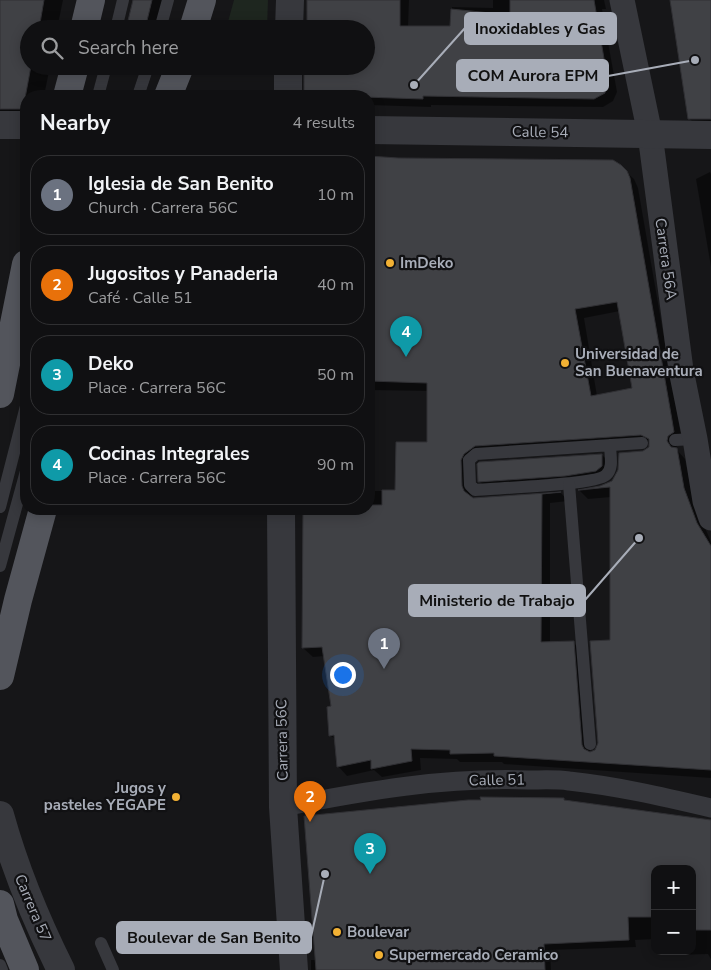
<!DOCTYPE html>
<meta charset="utf-8">
<style>
body{margin:0;font-family:"Nunito Sans",sans-serif;background:#1e1e20;color:#f1f3f6}
.controls{position:absolute;right:15px;bottom:15px;display:grid;overflow:hidden;border-radius:10px;box-shadow:0 2px 12px #0003}
.controls button{width:45px;height:45px;display:grid;place-items:center;padding:0;border:0;border-bottom:1px solid #303032;background:#101012;color:#f1f3f6;font:25px sans-serif}
.you{position:absolute;left:342px;top:674px;width:18px;height:18px;margin:-12px;border:4px solid #fff;border-radius:50%;background:#1a73e8;box-shadow:0 0 0 8px #1a73e833}
.badge{display:grid;place-items:center;width:32px;height:32px;border-radius:50%;background:#2563eb;color:#fff;font-size:16px;font-weight:700}
.pin{position:absolute;translate:-50% -41px;filter:drop-shadow(0 1px 2px #0008)}
.pin::after{content:'';position:absolute;top:26px;width:18px;height:15px;background:inherit;clip-path:polygon(0 0,100% 0,50% 100%)}
.list{margin:0;padding:0;list-style:none}
h2{display:flex;justify-content:space-between;align-items:center;height:65px;margin:0;padding:0 20px;font-size:21px}
h2 small{font-size:16px;font-weight:400;color:#9c9d9f}
.list li{display:grid;grid-template-columns:32px 1fr auto;gap:15px;align-items:center;box-sizing:border-box;height:80px;margin:0 10px 10px;padding:0 10px;border:1px solid #303032;border-radius:20px}
.list b{display:block;font-size:19px;white-space:nowrap}
.list p{margin:0;font-size:16px;white-space:nowrap;color:#9c9d9f}
.list em{font-size:16px;font-style:normal;color:#9c9d9f}
.icon{flex:none;width:28px;height:28px;fill:none;stroke:currentColor;stroke-width:2;stroke-linecap:round;stroke-linejoin:round}
.map{position:relative;flex:none;width:711px;height:970px;overflow:hidden}
.search{position:absolute;background:#101012;box-shadow:0 2px 12px #0003;left:20px;top:20px;width:355px;height:55px;display:flex;align-items:center;gap:12px;box-sizing:border-box;padding:0 18px;border-radius:28px;color:#9c9d9f;font-size:19px}
.panel{position:absolute;background:#101012;box-shadow:0 2px 12px #0003;left:20px;top:90px;width:355px;height:425px;border-radius:20px}
.map>svg:first-child{display:block}
</style>
<div class="map">
<svg width="711" height="970" viewBox="0 0 711 970">
<rect width="100%" height="100%" fill="#161618"/>
<!-- green -->
<path fill="#1e261f" d="M 234,0 L 268,0 L 267,29 L 226,29 Z"/>
<!-- shadow -->
<g fill="#0007" fill-rule="evenodd">
<path d="M 0,0 L 63,0 L 57,29 L 29,29 L 29,66 L 50,66 L 44,96 L 26,96 L 26,125 L 0,124 Z"/>
<path d="M 134,0 L 168,0 L 161,29 L 127,29 Z"/>
<path d="M 308,0 L 409,0 L 408,27 L 451,27 L 452,7 L 493,8 L 493,0 L 604,0 L 606,9 L 602,9 L 617,92 L 613,101 L 603,107 L 431,105 L 431,107 L 369,105 L 369,96 L 306,96 L 305,95 L 366,66 L 366,29 Z"/>
<path d="M 671,0 L 711,0 L 711,135 L 705,135 L 689,118 Z"/>
<path d="M 369,157 L 624,170 L 634,179 L 638,188 L 682,441 L 677,445 L 676,449 L 685,459 L 693,499 L 711,542 L 711,778 L 504,764 L 502,762 L 460,762 L 457,759 L 420,758 L 421,770 L 382,777 L 374,770 L 347,776 L 338,766 L 336,740 L 330,735 L 333,707 L 325,656 L 313,657 L 303,648 L 304,509 L 369,509 L 369,491 L 396,491 L 428,443 L 428,391 L 369,390 ZM 620,311 L 634,389 L 597,396 L 584,318 ZM 651,444 L 647,451 L 613,482 L 601,488 L 580,491 L 588,499 L 611,497 L 611,642 L 599,744 L 596,751 L 590,753 L 582,652 L 573,642 L 550,643 L 550,503 L 568,501 L 561,493 L 472,499 L 470,466 L 485,455 Z"/>
<path d="M 710,172 L 711,174 L 711,267 L 696,179 Z"/>
<path d="M 602,455 L 606,459 L 605,472 L 600,474 L 483,485 L 479,481 Z"/>
<path d="M 564,799 L 566,802 L 711,820 L 711,959 L 708,954 L 675,955 L 672,951 L 692,951 L 692,869 L 655,869 L 655,939 L 635,940 L 636,947 L 550,950 L 551,970 L 311,970 L 311,960 L 317,960 Z"/>
</g>
<!-- building -->
<g fill="#404145" stroke="#303034" fill-rule="evenodd">
<path d="M 0,0 L 44,0 L 39,29 L 29,29 L 29,66 L 31,66 L 23,109 L 0,109 Z"/>
<path d="M 133,0 L 152,0 L 145,29 L 126,29 Z"/>
<path d="M 307,0 L 400,0 L 400,26 L 450,26 L 451,9 L 510,15 L 510,0 L 594,0 L 608,82 L 607,87 L 605,88 L 605,93 L 594,99 L 423,96 L 423,99 L 304,95 L 304,66 L 366,66 L 366,29 L 307,29 Z"/>
<path d="M 670,0 L 711,0 L 711,119 L 688,119 Z"/>
<path d="M 369,156 L 398,158 L 613,160 L 621,165 L 627,171 L 630,178 L 672,420 L 674,432 L 668,436 L 667,441 L 671,447 L 677,448 L 684,488 L 697,523 L 711,546 L 711,770 L 494,756 L 494,753 L 450,754 L 450,750 L 411,749 L 412,761 L 371,769 L 371,760 L 337,767 L 334,735 L 329,736 L 327,707 L 331,706 L 322,647 L 302,648 L 303,509 L 369,509 L 369,505 L 382,505 L 382,490 L 395,490 L 396,442 L 427,442 L 427,383 L 369,381 ZM 617,302 L 632,388 L 591,396 L 575,309 ZM 641,435 L 649,439 L 649,447 L 643,451 L 619,453 L 618,470 L 612,481 L 600,486 L 578,490 L 610,487 L 610,640 L 590,641 L 598,743 L 595,750 L 590,752 L 584,749 L 582,745 L 574,641 L 541,642 L 542,494 L 561,492 L 473,498 L 464,491 L 462,486 L 461,460 L 464,454 L 475,446 Z"/>
<path d="M 602,454 L 602,466 L 596,471 L 565,476 L 478,482 L 477,464 L 479,462 Z"/>
<path d="M 480,797 L 564,798 L 564,800 L 711,820 L 711,930 L 692,930 L 692,869 L 655,869 L 655,917 L 628,917 L 629,940 L 544,944 L 545,970 L 316,970 L 304,816 L 468,800 L 481,800 Z"/>
</g>
<g fill="none" stroke-linecap="round" stroke-linejoin="round">
<!-- service -->
<g stroke="#37383d" stroke-width="12">
<path d="M 116,29 L 123,0"/>
<path d="M 160,29 L 168,0"/>
<path d="M 98,96 L 106,66"/>
<path d="M 138,96 L 148,66"/>
<path d="M 675,440 L 695,439"/>
<path d="M 610,445 C 610,455 614,468 606,475 C 596,485 496,488 475,490 L 470,485 L 469,460 L 476,454 L 642,443"/>
<path d="M 569,484 L 590,744"/>
<path d="M 0,507 L 26,406"/>
<path d="M 0,566 L 26,471"/>
<path d="M 101,943 L 113,970"/>
<path d="M 0,965 L 2,970"/>
</g>
<!-- pedestrian -->
<path stroke="#37383d" stroke-width="19" d="M 283,807 C 366,791 443,777 528,780 C 541,780 556,779 569,781 C 617,786 664,797 711,808"/>
<!-- minor -->
<path stroke="#37383d" stroke-width="25" d="M 622,0 L 650,134 L 681,370 L 695,439 L 705,501 L 711,518"/>
<!-- tertiary -->
<g stroke="#37383d" stroke-width="28">
<path d="M 289,29 L 290,0"/>
<path d="M 288,96 L 288,66"/>
<path d="M 0,125 L 26,125"/>
<path d="M 369,130 L 711,135"/>
<path d="M 281,509 L 283,807 L 294,970"/>
<path d="M 0,815 C 15,869 36,920 61,970"/>
</g>
<!-- primary -->
<g stroke="#53555c" stroke-width="28">
<path d="M 84,29 L 91,0"/>
<path d="M 193,29 L 202,0"/>
<path d="M 67,96 L 75,66"/>
<path d="M 168,96 L 180,66"/>
<path d="M 0,394 L 26,264"/>
<path d="M 0,676 L 18,600 L 43,509"/>
<path d="M 0,904 L 4,920 L 25,970"/>
</g>
</g>
<!-- markers -->
<g fill="#f2b134" stroke="#111113" stroke-width="2">
<circle cx="390" cy="263" r="5"/>
<circle cx="565" cy="363" r="5"/>
<circle cx="176" cy="797" r="5"/>
<circle cx="337" cy="932" r="5"/>
<circle cx="379" cy="955" r="5"/>
</g>
<g text-anchor="middle" stroke-width="4.5" stroke-linejoin="round" paint-order="stroke">
<!-- street labels -->
<g font-size="15" fill="#a8adb8" stroke="#111113">
<text transform="translate(540 132) rotate(1)" y="5">Calle 54</text>
<text transform="translate(666 259) rotate(82)" y="5">Carrera 56A</text>
<text transform="translate(282 740) rotate(-91)" y="5">Carrera 56C</text>
<text transform="translate(497 780) rotate(-1)" y="5">Calle 51</text>
<text transform="translate(33 908) rotate(67)" y="5">Carrera 57</text>
</g>
<!-- poi labels -->
<g font-size="15" font-weight="bold" fill="#a8adb8" stroke="#111113" text-anchor="start">
<text x="400" y="268">ImDeko</text>
<text x="575" y="359">Universidad de<tspan x="575" dy="17">San Buenaventura</tspan></text>
<text x="166" y="793" text-anchor="end">Jugos y<tspan x="166" dy="17">pasteles YEGAPE</tspan></text>
<text x="347" y="937">Boulevar</text>
<text x="389" y="960">Supermercado Ceramico</text>
</g>
</g>
<!-- callouts -->
<path fill="none" stroke="#a8adb8" stroke-width="2" d="M414 85L465 28M695 60L608 76M639 538L585 600M325 874L311 937"/>
<g fill="#a8adb8" stroke="#111113" stroke-width="2">
<circle cx="414" cy="85" r="5"/>
<circle cx="695" cy="60" r="5"/>
<circle cx="639" cy="538" r="5"/>
<circle cx="325" cy="874" r="5"/>
</g>
<g fill="#a8adb8" stroke="#a8adb8" stroke-width="2">
<rect x="465" y="13" width="151" height="31" rx="5"/>
<rect x="457" y="60" width="151" height="31" rx="5"/>
<rect x="409" y="585" width="176" height="31" rx="5"/>
<rect x="117" y="922" width="194" height="31" rx="5"/>
</g>
<g font-size="16" text-anchor="middle" font-weight="bold" fill="#111">
<text x="540" y="34">Inoxidables y Gas</text>
<text x="533" y="81">COM Aurora EPM</text>
<text x="497" y="606">Ministerio de Trabajo</text>
<text x="214" y="943">Boulevar de San Benito</text>
</g>
</svg>
<div class="controls">
<button>+</button>
<button>−</button>
</div>
<div class="you"></div>
<div class="pin badge" style="left:384px;top:669px;background:#6b7280">1</div>
<div class="pin badge" style="left:310px;top:822px;background:#e8710a">2</div>
<div class="pin badge" style="left:370px;top:874px;background:#0f9aa8">3</div>
<div class="pin badge" style="left:406px;top:357px;background:#0f9aa8">4</div>
<div class="search"><svg class="icon" aria-label="search" viewBox="0 0 24 24"><circle cx="10" cy="10" r="6"/><path d="M15 15l6 6"/></svg>Search here</div>
<section class="panel">
<h2>Nearby<small>4 results</small></h2>
<ul class="list">
<li><span class="badge" style="background:#6b7280">1</span><div><b>Iglesia de San Benito</b><p>Church · Carrera 56C</p></div><em>10 m</em></li>
<li><span class="badge" style="background:#e8710a">2</span><div><b>Jugositos y Panaderia</b><p>Café · Calle 51</p></div><em>40 m</em></li>
<li><span class="badge" style="background:#0f9aa8">3</span><div><b>Deko</b><p>Place · Carrera 56C</p></div><em>50 m</em></li>
<li><span class="badge" style="background:#0f9aa8">4</span><div><b>Cocinas Integrales</b><p>Place · Carrera 56C</p></div><em>90 m</em></li>
</ul>
</section>
</div>
